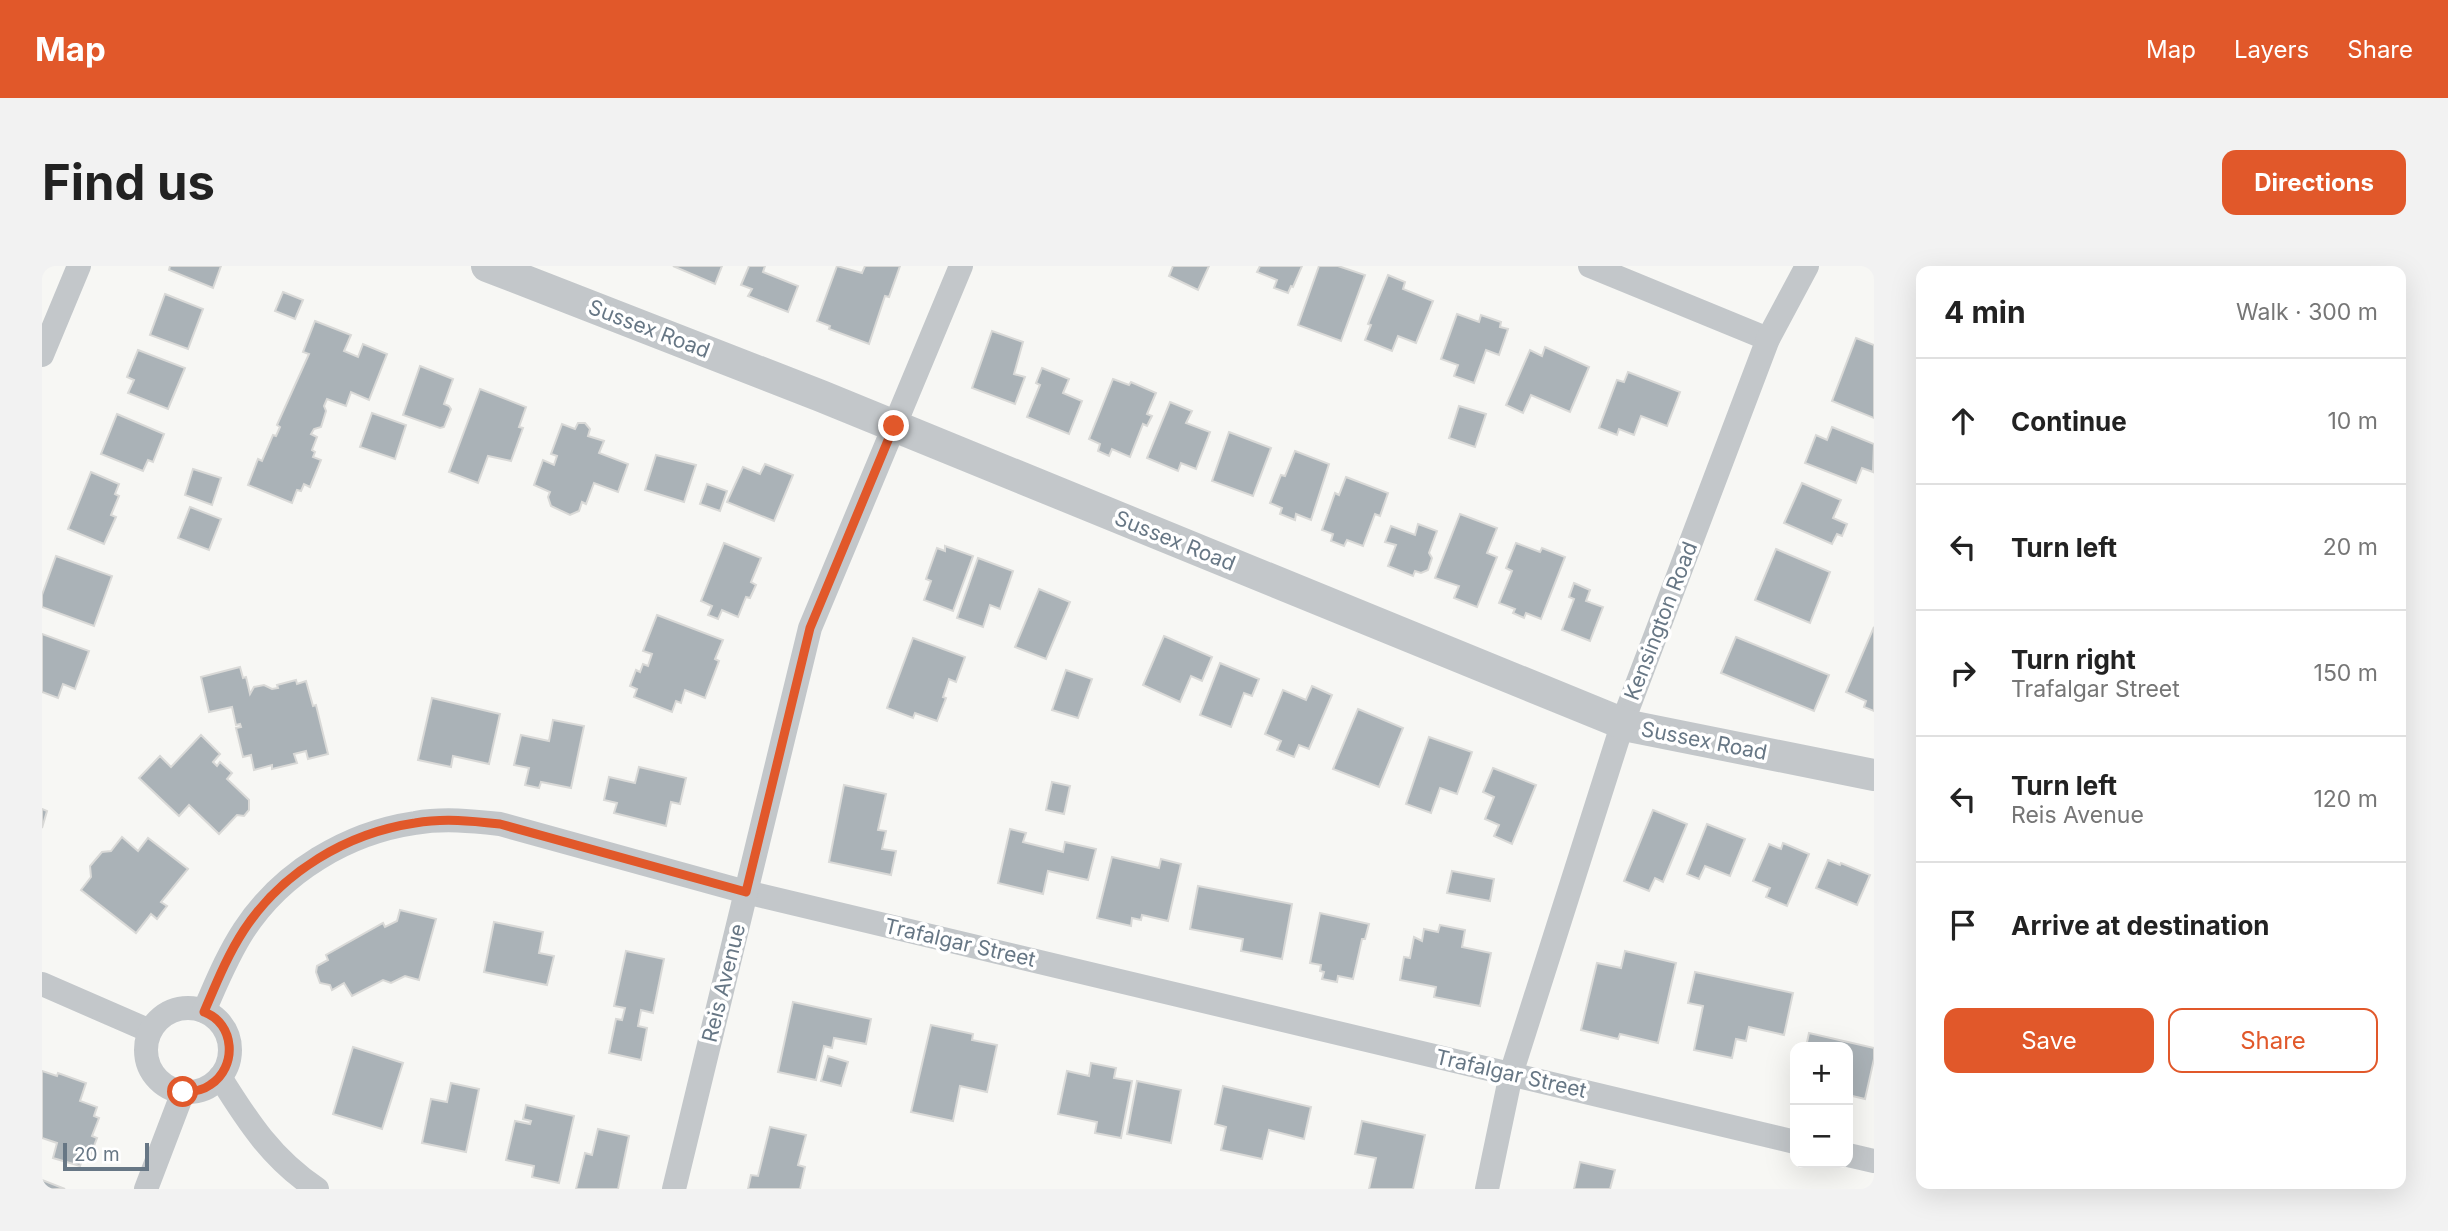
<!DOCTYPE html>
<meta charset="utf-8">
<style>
body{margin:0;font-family:Inter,sans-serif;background:#f2f2f2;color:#222}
.controls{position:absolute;right:21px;bottom:21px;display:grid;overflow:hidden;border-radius:14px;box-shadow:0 7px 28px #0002}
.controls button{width:63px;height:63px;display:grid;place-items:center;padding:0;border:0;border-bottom:2px solid #e0e0e0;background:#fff;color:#222;font:35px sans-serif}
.scale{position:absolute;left:21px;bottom:18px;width:86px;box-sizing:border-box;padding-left:7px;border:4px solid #677785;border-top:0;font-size:19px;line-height:24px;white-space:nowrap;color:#677785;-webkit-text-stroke:5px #fff;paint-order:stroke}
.stop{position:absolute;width:21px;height:21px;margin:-16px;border:5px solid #e1582a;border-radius:50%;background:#fff}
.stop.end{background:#e1582a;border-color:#fff;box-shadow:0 2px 7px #0008}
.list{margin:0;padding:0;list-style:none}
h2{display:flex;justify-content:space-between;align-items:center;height:91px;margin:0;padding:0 28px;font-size:30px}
h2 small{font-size:23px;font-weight:400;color:#767676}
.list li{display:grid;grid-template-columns:46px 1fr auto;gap:21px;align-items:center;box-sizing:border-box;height:126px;padding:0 28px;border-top:2px solid #e0e0e0}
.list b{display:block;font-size:26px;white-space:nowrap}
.list p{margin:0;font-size:23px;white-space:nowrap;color:#767676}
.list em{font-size:23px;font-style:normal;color:#767676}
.actions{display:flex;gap:14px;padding:21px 28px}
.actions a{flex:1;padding:16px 0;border:2px solid #e1582a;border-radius:14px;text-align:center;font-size:24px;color:#e1582a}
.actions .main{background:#e1582a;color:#fff}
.icon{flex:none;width:38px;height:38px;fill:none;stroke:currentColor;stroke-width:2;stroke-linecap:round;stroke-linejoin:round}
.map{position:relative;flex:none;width:1832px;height:923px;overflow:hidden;border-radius:14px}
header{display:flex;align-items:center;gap:42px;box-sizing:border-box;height:98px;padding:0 35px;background:#e1582a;color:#fff}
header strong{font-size:33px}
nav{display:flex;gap:38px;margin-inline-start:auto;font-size:24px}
.intro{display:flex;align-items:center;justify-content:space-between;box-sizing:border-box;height:168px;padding:0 42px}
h1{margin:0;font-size:49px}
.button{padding:18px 32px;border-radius:14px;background:#e1582a;color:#fff;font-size:24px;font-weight:700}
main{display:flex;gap:42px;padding:0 42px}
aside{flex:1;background:#fff;border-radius:14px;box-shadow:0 7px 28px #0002}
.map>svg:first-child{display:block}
</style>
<header>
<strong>Map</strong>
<nav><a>Map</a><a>Layers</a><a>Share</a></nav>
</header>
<div class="intro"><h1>Find us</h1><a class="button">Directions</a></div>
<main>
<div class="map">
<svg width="1832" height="923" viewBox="0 0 1832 923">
<rect width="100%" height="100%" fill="#f7f7f4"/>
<!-- building -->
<g fill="#aab2b7" stroke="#d9d9d7" stroke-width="2">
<path d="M 128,0 L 179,0 L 171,22 L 127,4 Z"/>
<path d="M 631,0 L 680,0 L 673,18 Z"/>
<path d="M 707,0 L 723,0 L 721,6 L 756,20 L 746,46 L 706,30 L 710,23 L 699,19 Z"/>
<path d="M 795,0 L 820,7 L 823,0 L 858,0 L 847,31 L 843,30 L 827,78 L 787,63 L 788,60 L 775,55 Z"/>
<path d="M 1131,0 L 1167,0 L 1156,24 L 1127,10 Z"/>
<path d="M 1218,0 L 1260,0 L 1251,21 L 1249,20 L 1246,27 L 1232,22 L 1235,14 L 1215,6 Z"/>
<path d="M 1277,0 L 1296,0 L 1323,9 L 1299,75 L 1256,59 Z"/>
<path d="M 1346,9 L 1363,16 L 1361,23 L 1391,35 L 1374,77 L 1356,70 L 1350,85 L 1323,74 L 1329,59 L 1326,58 Z"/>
<path d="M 241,26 L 261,34 L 253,53 L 233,45 Z"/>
<path d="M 123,28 L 161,43 L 146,83 L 108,69 Z"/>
<path d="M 1415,48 L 1437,56 L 1439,49 L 1459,56 L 1458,61 L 1466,63 L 1457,89 L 1444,84 L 1432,117 L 1412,110 L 1416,99 L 1399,93 Z"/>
<path d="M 273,55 L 309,69 L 302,85 L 316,91 L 321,78 L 345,88 L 327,134 L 309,126 L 304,140 L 285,133 L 282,140 L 284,145 L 279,161 L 272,163 L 269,168 L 275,171 L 270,184 L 273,186 L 271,191 L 279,194 L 268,221 L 262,218 L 259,225 L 255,224 L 250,237 L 206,219 L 216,193 L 220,195 L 231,169 L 234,170 L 238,161 L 235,159 L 267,88 L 261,86 Z"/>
<path d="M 950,65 L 981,76 L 972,108 L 983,111 L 973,138 L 930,122 Z"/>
<path d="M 1814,72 L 1832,79 L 1832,152 L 1790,135 Z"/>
<path d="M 1503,81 L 1547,101 L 1528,146 L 1489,129 L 1481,147 L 1464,139 L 1488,84 L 1500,90 Z"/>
<path d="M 96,84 L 143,102 L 126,143 L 86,127 L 92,114 L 85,111 Z"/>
<path d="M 378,100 L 411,113 L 402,138 L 407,140 L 409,143 L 402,161 L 398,162 L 361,149 Z"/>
<path d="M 1000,102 L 1027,113 L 1021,127 L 1040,135 L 1027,168 L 985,151 L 998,119 L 994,117 Z"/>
<path d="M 1586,106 L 1638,126 L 1625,160 L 1599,150 L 1592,169 L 1577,163 L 1575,169 L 1557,162 L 1575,114 L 1582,116 Z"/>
<path d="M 1071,113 L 1087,119 L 1089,116 L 1114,127 L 1105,148 L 1110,150 L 1105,160 L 1101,158 L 1088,191 L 1070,183 L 1067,190 L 1056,185 L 1058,178 L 1047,173 Z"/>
<path d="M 438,123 L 484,141 L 477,161 L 481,162 L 469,195 L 446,190 L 436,217 L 407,206 Z"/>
<path d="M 1128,136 L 1150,145 L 1144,157 L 1168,166 L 1154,203 L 1139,197 L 1136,205 L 1105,192 Z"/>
<path d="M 1417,140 L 1444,148 L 1433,181 L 1407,172 Z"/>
<path d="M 330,147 L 364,159 L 353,193 L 318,181 Z"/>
<path d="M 75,148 L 122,168 L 111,196 L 106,194 L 101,205 L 59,188 Z"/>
<path d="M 536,157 L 543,157 L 548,163 L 546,170 L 562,175 L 557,187 L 586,198 L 576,226 L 552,217 L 544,238 L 540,236 L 537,245 L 528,249 L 509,240 L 506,231 L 508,226 L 492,219 L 501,194 L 512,199 L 515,190 L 509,188 L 520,158 L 533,163 Z"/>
<path d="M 1790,161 L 1832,178 L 1831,206 L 1820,202 L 1814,217 L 1763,197 L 1774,169 L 1785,174 Z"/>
<path d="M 1187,166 L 1229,182 L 1211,230 L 1170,215 Z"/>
<path d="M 1253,185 L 1287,198 L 1269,254 L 1254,248 L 1253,254 L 1238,248 L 1240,242 L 1228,237 L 1239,209 L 1243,210 Z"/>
<path d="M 614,189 L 654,199 L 642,236 L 603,224 Z"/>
<path d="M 723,198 L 751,209 L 732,255 L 685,236 L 701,201 L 718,208 Z"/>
<path d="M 151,203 L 179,212 L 170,239 L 143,229 Z"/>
<path d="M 49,206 L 77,218 L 73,228 L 77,230 L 69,249 L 74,251 L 62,278 L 26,263 Z"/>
<path d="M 1304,211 L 1346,227 L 1338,250 L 1333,248 L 1321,280 L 1305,274 L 1302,280 L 1289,275 L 1291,268 L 1280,264 L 1293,227 L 1297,229 Z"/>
<path d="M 1760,217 L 1799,234 L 1791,252 L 1805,258 L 1800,270 L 1795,268 L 1790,278 L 1742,257 Z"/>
<path d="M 665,218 L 685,225 L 678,245 L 658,238 Z"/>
<path d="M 148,241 L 179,253 L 167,284 L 136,272 Z"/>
<path d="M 1418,248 L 1455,262 L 1445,287 L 1455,291 L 1435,341 L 1412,332 L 1417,320 L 1393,312 Z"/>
<path d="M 1376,258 L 1395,265 L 1387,287 L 1390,292 L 1386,304 L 1379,307 L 1373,305 L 1371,310 L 1346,300 L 1354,279 L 1343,276 L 1349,260 L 1373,269 Z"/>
<path d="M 682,277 L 719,292 L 709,316 L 714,319 L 708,332 L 704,331 L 696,351 L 680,344 L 676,353 L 666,349 L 670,340 L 659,335 Z"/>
<path d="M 1474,277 L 1498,286 L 1500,282 L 1523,291 L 1499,353 L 1484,347 L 1482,352 L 1471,347 L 1473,343 L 1457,337 L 1470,305 L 1464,302 Z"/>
<path d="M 903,280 L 931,290 L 911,345 L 882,334 L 889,315 L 884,313 L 895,282 L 903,285 Z"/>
<path d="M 1734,283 L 1788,306 L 1768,357 L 1713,334 Z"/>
<path d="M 14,290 L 70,310 L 52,360 L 0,341 L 0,329 Z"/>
<path d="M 936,292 L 971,305 L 958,343 L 948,339 L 941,361 L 915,352 Z"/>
<path d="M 1532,317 L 1548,324 L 1544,335 L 1561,341 L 1548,375 L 1520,364 L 1532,333 L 1527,331 Z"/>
<path d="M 997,323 L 1028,336 L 1004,393 L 973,381 Z"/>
<path d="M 615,349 L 681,374 L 673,393 L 677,395 L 663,432 L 643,424 L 639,437 L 634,435 L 630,446 L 592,431 L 595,423 L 588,420 L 594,404 L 598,406 L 601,398 L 606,400 L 610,388 L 601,385 Z"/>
<path d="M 1832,361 L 1832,445 L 1822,441 L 1824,435 L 1804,426 Z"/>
<path d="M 0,368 L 47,385 L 33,423 L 21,418 L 16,432 L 0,426 Z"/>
<path d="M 1122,370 L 1170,391 L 1160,415 L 1149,410 L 1138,436 L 1101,419 Z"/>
<path d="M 1694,371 L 1787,409 L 1772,445 L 1679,407 Z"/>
<path d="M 871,372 L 923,391 L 914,416 L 907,413 L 901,431 L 904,432 L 895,455 L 873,447 L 871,452 L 845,442 Z"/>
<path d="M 1178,397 L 1217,413 L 1210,430 L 1202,427 L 1189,461 L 1158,449 Z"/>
<path d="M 198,401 L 201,412 L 204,411 L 208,428 L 212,421 L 222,419 L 230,423 L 236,422 L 235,419 L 254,414 L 255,418 L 264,415 L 271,440 L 274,439 L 286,488 L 266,493 L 264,485 L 252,488 L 255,497 L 230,503 L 230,499 L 212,504 L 209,489 L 201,491 L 194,462 L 199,461 L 198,458 L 194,459 L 190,441 L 167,446 L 159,411 Z"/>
<path d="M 1024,404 L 1050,413 L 1036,452 L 1010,444 Z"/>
<path d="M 1270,420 L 1290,429 L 1267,483 L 1257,479 L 1252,491 L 1235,484 L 1239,475 L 1223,468 L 1241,424 L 1264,434 Z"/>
<path d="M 390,432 L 458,448 L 447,498 L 411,490 L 409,501 L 376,494 Z"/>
<path d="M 1316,443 L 1361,462 L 1337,521 L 1291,503 Z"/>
<path d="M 511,454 L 542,460 L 529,522 L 499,516 L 497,522 L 483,519 L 487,502 L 472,499 L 479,469 L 507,475 Z"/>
<path d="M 159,469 L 178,488 L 171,496 L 175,500 L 178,496 L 190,507 L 185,513 L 207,534 L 207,544 L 202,550 L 195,549 L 177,568 L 147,539 L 137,550 L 97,512 L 118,490 L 129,501 Z"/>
<path d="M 1387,471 L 1430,486 L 1415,528 L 1398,522 L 1389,547 L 1364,538 Z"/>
<path d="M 597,501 L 644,512 L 638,538 L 629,536 L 624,560 L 572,547 L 575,537 L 562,534 L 567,511 L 593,517 Z"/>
<path d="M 1451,502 L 1494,519 L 1470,578 L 1452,570 L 1457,559 L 1443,553 L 1452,531 L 1441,526 Z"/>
<path d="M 1010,516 L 1028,520 L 1022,548 L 1004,544 Z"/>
<path d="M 802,519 L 844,528 L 836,564 L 844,565 L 840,583 L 854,585 L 849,609 L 787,596 Z"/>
<path d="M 0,543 L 5,545 L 0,562 Z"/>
<path d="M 1611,544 L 1645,558 L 1621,616 L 1613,612 L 1607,625 L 1582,615 Z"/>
<path d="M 1665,558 L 1703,573 L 1688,610 L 1663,600 L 1657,613 L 1645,608 Z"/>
<path d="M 968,563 L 984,567 L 981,576 L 1021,586 L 1023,576 L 1054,583 L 1046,614 L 1006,605 L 1001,628 L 956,617 Z"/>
<path d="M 80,571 L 96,585 L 106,572 L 146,603 L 119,636 L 125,640 L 115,653 L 109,648 L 94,667 L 39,624 L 49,611 L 48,600 L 60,586 L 69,585 Z"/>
<path d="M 1741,577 L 1767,588 L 1745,640 L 1724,631 L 1728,622 L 1711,615 L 1727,578 L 1739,583 Z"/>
<path d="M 1070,591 L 1117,602 L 1119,593 L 1139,598 L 1126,655 L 1100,649 L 1099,654 L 1090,652 L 1089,660 L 1055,652 Z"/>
<path d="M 1786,594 L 1798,599 L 1799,597 L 1828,609 L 1815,639 L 1774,622 Z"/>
<path d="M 1410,605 L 1452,613 L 1448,635 L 1405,627 Z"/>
<path d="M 1156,620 L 1250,638 L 1240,693 L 1199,685 L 1201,673 L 1148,663 Z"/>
<path d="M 358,644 L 394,653 L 377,714 L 363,710 L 349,717 L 341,714 L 310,730 L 302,717 L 290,724 L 288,719 L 278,717 L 274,706 L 275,700 L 286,694 L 284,689 L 341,657 L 343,661 L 355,655 Z"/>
<path d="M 1278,647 L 1327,658 L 1323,673 L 1320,673 L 1311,713 L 1296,710 L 1295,716 L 1280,713 L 1282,706 L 1278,705 L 1279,699 L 1268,697 Z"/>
<path d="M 452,656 L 501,666 L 497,687 L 512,690 L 505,719 L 442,706 Z"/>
<path d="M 1398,659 L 1423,664 L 1420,681 L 1449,687 L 1438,740 L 1392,731 L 1394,721 L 1358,714 L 1362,691 L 1368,692 L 1372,671 L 1380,675 L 1382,663 L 1396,666 Z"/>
<path d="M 584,685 L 622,693 L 611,747 L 599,744 L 596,760 L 605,762 L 599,794 L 567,787 L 574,753 L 580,754 L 583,742 L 572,740 Z"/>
<path d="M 1583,685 L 1634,697 L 1616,777 L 1578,768 L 1576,773 L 1539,764 L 1555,697 L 1579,702 Z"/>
<path d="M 1653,706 L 1751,727 L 1742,769 L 1707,761 L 1704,775 L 1694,773 L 1690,792 L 1652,784 L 1661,740 L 1646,737 Z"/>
<path d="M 751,736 L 829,753 L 824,778 L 792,772 L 790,782 L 782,780 L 774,814 L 736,806 Z"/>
<path d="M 889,759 L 931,768 L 930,774 L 955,779 L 945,826 L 918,820 L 911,855 L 869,846 Z"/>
<path d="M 1767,767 L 1832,782 L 1832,793 L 1823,833 L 1806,829 L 1806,781 L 1764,781 Z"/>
<path d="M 311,781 L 361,797 L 340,863 L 291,848 Z"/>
<path d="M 786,790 L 806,796 L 799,820 L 779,815 Z"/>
<path d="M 1049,797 L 1074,802 L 1072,812 L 1090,815 L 1079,872 L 1053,867 L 1055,856 L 1016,848 L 1025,805 L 1047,810 Z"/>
<path d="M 0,805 L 15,810 L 16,807 L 44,817 L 38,835 L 55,841 L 52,850 L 57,852 L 50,870 L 55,872 L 48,890 L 42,888 L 38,900 L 11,892 L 15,877 L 0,872 Z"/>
<path d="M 1095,815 L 1139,824 L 1129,877 L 1085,868 Z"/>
<path d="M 409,817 L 437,823 L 424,886 L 380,877 L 389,833 L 405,836 Z"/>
<path d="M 1181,820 L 1269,841 L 1262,873 L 1227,864 L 1220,893 L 1179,884 L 1184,861 L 1173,858 Z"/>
<path d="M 484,839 L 532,850 L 517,917 L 490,911 L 492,900 L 464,894 L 473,855 L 488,858 L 489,855 L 481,853 Z"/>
<path d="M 1320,855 L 1383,869 L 1371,923 L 1327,923 L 1334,892 L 1313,888 Z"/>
<path d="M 728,861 L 764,869 L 756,899 L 763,901 L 758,923 L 706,923 L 709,909 L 716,910 Z"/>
<path d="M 556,863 L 587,870 L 576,923 L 534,923 L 543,887 L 550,889 Z"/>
<path d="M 1538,896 L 1573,904 L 1568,923 L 1532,923 Z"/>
<path d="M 0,914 L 23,923 L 0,923 Z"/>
</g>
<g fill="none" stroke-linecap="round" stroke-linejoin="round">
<!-- minor -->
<g stroke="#c3c7ca" stroke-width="24">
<path d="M 1548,0 L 1726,73"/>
<path d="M 0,89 L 37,0"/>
<path d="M 0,718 L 108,765"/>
<circle cx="146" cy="784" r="42"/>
<path d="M 162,745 C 174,718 185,690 202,664 C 240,606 305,567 373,557 C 402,552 430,555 458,558 L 704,626 L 1753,876"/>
<path d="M 178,811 C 206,856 230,893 275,923"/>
<path d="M 1806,889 L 1832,895"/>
<path d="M 104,923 L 141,826"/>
<path d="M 632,923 L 768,362 L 919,0"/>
<path d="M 1445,923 L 1469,808 L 1583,450 L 1726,73 L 1765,0"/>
</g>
<!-- tertiary -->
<path stroke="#c3c7ca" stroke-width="32" d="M 445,0 L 779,130 L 1587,460 L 1832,509"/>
</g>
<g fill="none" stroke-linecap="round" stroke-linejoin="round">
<!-- route -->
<path stroke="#e1582a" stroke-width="9" d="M 141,826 C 151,826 160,825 168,819 C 196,801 193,757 162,746 C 174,718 185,690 202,664 C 240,606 305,567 373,557 C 402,552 430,555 458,558 L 704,626 L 768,362 L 852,160"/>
</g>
<g text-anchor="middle" stroke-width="7" stroke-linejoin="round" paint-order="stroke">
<!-- street labels -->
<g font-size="21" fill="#677785" stroke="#fff">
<text transform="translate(607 63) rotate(21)" y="7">Sussex Road</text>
<text transform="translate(1133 275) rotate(22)" y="7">Sussex Road</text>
<text transform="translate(1619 355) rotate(-69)" y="7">Kensington Road</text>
<text transform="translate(1662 475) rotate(11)" y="7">Sussex Road</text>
<text transform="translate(918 677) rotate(13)" y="7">Trafalgar Street</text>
<text transform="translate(682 717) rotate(-76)" y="7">Reis Avenue</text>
<text transform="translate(1469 808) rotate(13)" y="7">Trafalgar Street</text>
</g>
</g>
</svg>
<div class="controls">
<button>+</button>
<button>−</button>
</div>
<div class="scale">20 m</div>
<div class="stop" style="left:141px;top:826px"></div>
<div class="stop end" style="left:852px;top:160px"></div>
</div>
<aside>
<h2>4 min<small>Walk · 300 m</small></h2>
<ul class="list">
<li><svg class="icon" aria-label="ahead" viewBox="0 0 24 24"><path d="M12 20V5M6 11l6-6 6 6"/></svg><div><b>Continue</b></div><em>10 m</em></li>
<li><svg class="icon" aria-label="left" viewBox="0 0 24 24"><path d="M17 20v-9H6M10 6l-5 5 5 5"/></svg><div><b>Turn left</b></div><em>20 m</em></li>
<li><svg class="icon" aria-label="right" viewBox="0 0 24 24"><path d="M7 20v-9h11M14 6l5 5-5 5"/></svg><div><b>Turn right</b><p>Trafalgar Street</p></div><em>150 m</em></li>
<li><svg class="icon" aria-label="left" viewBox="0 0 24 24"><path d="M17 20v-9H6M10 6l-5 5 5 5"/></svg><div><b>Turn left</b><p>Reis Avenue</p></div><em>120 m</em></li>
<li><svg class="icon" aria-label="arrive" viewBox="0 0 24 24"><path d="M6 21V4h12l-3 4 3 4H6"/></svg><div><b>Arrive at destination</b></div></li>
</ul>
<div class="actions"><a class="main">Save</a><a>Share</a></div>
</aside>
</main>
